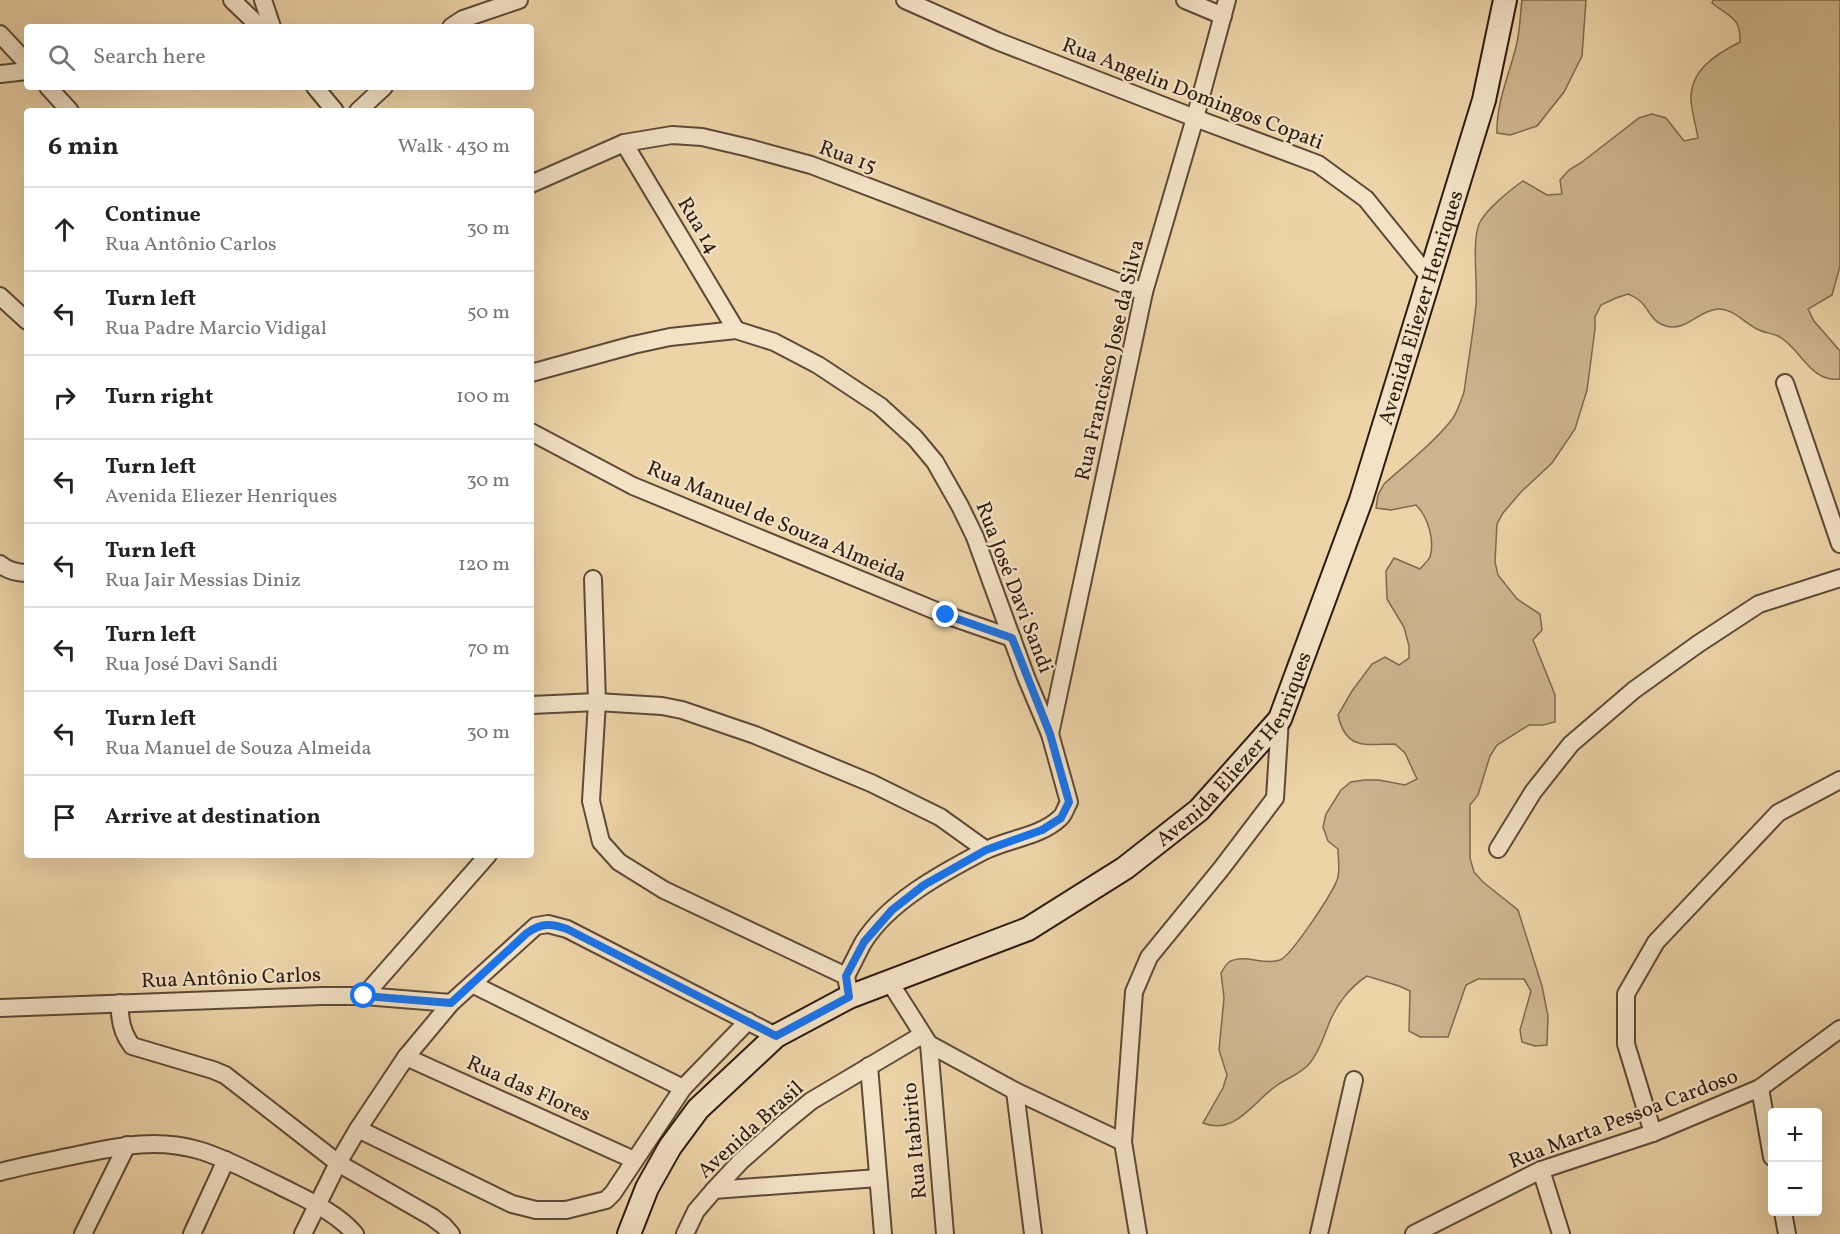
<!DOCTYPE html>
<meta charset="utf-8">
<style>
body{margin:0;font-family:Vollkorn,serif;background:#f6f6f6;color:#222}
.controls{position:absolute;right:18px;bottom:18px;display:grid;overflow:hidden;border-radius:6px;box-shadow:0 6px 24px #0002}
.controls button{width:54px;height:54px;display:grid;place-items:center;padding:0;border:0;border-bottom:2px solid #e0e0e0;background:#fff;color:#222;font:30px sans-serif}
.stop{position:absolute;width:18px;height:18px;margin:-14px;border:4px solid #1a73e8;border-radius:50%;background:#fff}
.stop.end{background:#1a73e8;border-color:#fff;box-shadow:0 2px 6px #0008}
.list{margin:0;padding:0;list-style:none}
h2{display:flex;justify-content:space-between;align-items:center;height:78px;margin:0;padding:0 24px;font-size:26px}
h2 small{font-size:20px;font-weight:400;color:#767676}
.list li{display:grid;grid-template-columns:39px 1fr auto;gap:18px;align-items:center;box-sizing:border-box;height:84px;padding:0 24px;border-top:2px solid #e0e0e0}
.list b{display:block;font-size:22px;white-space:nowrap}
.list p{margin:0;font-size:20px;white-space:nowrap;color:#767676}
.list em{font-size:20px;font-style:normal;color:#767676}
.icon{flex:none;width:33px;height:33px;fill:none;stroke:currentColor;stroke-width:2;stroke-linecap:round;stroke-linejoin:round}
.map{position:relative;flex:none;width:1840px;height:1234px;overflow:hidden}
.search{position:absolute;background:#fff;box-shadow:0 6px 24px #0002;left:24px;top:24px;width:510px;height:66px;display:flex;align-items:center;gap:15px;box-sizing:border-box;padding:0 21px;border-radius:6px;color:#767676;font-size:22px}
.panel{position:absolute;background:#fff;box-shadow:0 6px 24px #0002;left:24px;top:108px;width:510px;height:750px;border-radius:6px}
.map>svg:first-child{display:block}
</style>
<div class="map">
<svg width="1840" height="1234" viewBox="0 0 1840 1234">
<rect width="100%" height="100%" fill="#edd3a8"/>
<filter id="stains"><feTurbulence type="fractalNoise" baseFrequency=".00333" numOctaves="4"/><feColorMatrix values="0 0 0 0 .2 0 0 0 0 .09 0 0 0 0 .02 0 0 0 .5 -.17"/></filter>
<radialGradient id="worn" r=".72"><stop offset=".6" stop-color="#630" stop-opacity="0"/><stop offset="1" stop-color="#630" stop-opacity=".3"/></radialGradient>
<!-- green -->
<g fill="#cdb48e" stroke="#7e684f" stroke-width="1.5">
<path d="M 1522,0 L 1586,0 L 1582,56 L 1564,92 L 1537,126 L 1510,135 L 1497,133 C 1496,104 1509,75 1516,47 C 1520,32 1520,15 1522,0 Z"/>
<path d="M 1713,0 L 1840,0 L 1840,266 L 1832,295 L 1808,309 L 1814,321 L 1840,351 L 1840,379 C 1810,383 1801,348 1778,336 C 1772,333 1764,333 1757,329 C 1743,322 1733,308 1717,309 C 1698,311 1685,332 1666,326 C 1652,323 1650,310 1640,301 C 1637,298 1632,296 1628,294 L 1616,298 L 1601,305 L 1595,317 L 1595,329 L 1587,390 L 1575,429 L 1552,463 L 1521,492 L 1503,513 L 1497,524 L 1495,562 L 1498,575 L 1517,599 L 1540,614 L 1542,630 L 1533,640 L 1555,695 L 1555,722 L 1543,725 L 1529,725 L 1497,745 L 1490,756 L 1478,795 L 1470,805 L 1470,858 L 1474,872 L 1483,882 L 1518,910 L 1542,986 L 1548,1016 L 1547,1045 L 1535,1046 L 1522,1042 L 1520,1030 L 1531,991 L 1524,979 L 1478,979 L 1466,985 L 1448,1037 L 1420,1037 L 1409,1031 L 1410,991 L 1399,986 L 1367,976 C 1350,987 1335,1006 1328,1026 C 1323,1039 1319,1052 1310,1063 C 1301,1074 1287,1078 1276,1086 C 1253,1102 1235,1136 1203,1123 L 1223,1088 L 1227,1075 L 1219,1050 L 1224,998 L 1221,973 C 1223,970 1226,964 1229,962 C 1244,953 1264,966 1280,960 C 1291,956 1335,890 1338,877 C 1340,869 1338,858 1338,849 L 1328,841 L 1323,827 L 1326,814 L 1341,790 L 1351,782 L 1364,780 L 1379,780 L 1405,785 L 1417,779 L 1405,753 L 1395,744 C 1366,744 1346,751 1338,715 L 1352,691 L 1372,664 L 1385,657 L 1399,665 L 1409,658 L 1409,646 L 1404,627 L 1387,599 L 1386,571 L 1394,558 L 1420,569 C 1423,565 1428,561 1430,557 C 1435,540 1428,517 1416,505 L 1391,510 L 1376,508 L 1378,495 L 1384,484 C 1405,465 1437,440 1453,418 C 1458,410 1461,401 1464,392 C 1468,363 1473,334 1476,305 C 1478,283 1471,240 1480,222 C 1487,209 1511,189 1523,181 L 1547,195 L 1562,194 L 1560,180 L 1569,170 L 1582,162 L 1639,118 L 1652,114 L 1666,118 L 1684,141 L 1698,138 C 1696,126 1692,113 1691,100 C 1690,70 1716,54 1740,42 C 1741,17 1729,17 1712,3 Z"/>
</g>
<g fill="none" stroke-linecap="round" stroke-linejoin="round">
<!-- street casing -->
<g stroke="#5e4936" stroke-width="20">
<g id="street">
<path d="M 232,0 L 260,27"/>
<path d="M 263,0 L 272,27"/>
<path d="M 905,0 L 997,41 L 1195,118 L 1318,164 L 1366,199 L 1429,277"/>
<path d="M 1185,0 L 1223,16"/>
<path d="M 451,27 L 463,19 L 519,0"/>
<path d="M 0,34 L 27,63"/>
<path d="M 0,74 L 27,71"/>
<path d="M 48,87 L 70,111"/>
<path d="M 315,87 L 335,111"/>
<path d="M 358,111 L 384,87"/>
<path d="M 624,143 L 736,330"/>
<path d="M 531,184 L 624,143 L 672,135 L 702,137 L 749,148 L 811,165 L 1144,292"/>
<path d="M 0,296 L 27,321"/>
<path d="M 531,373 L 633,345 L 670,337 L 736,330 L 774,342 L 818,365 L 880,406 L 915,438 L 935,462 L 960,506 L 975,537 L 1026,677 L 1050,734 L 1069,802 C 1066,807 1064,815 1060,818 C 1040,837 1007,839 984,851 C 942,873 888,902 863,943 C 857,954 852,965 846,976"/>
<path d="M 1785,383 L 1840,544"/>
<path d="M 531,432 L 633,486 L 946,615 L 1012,638"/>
<path d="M 0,564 C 8,571 16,573 27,573"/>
<path d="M 593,579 L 597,702 L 591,801 L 601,842 L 619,862 L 664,890 L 846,976 L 848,987"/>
<path d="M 531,705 L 597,702 L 662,706 L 682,710 L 755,735 L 871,783 L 940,817 L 986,850"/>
<path d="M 1050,734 L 1144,292 L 1195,118 L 1227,0"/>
<path d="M 1498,849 L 1533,792 L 1571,744 L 1634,690 L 1698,644 L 1759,604 L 1840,578"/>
<path d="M 889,981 L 929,1044 L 1015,1091 L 1123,1142"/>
<path d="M 472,984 L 683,1088"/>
<path d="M 364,996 L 488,855"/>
<path d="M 120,1003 C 119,1019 122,1033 132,1046 L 213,1070 L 225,1075 L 338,1163 L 432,1217 L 444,1226 L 451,1234"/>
<path d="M 0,1008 L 322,996 L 364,996 L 451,1003"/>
<path d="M 929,1044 L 945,1234"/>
<path d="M 406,1057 L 634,1160"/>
<path d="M 869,1066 L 883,1234"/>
<path d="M 1760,1088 L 1772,1157"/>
<path d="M 1015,1091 L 1033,1234"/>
<path d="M 358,1129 L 512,1204 L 536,1210 L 566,1210 L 606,1200 L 613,1193 L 683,1088 L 748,1021"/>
<path d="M 1653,1133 L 1626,1044 L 1626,994 L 1656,942 L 1778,813 L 1840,780"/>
<path d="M 1541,1170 L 1561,1234"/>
<path d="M 0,1172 C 22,1166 45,1162 67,1157 C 113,1148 152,1137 198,1150 C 226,1158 252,1173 278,1185 C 305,1199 335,1211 355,1234"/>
<path d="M 714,1190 L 878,1178"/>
<path d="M 1783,1212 L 1787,1234"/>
<path d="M 83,1234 L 127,1145"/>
<path d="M 192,1234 L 226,1160"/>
<path d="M 303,1234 L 338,1163 L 358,1129 L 406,1057 L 451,1003 L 536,926 L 548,924 L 567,929 L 776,1036"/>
<path d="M 685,1234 L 696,1211 L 714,1190 L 741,1161 L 783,1124 L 811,1101 L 922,1035"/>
<path d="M 1138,1234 L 1123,1142 L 1134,992 L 1149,957 L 1221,869 L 1275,798 L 1280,719"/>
<path d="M 1319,1234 L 1354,1080"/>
<path d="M 1414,1234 L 1541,1170 L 1653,1133 L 1760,1088 L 1840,1029"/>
</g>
</g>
<!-- secondary casing -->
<g stroke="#2e1b10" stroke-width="26">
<g id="secondary">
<path id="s1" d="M 629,1234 L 647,1188 L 670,1147 L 698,1109 L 776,1036 L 849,997 L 1028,929 L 1125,868 L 1199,810 L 1280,719 L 1361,500 L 1484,100 L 1505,0"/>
</g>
</g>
<!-- street -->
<use href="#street" stroke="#f3e2c6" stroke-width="16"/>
<!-- secondary -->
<use href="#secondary" stroke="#f3e2c6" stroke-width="22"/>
</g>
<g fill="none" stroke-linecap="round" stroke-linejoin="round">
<!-- route -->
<path stroke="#1a73e8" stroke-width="8" d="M 364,996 L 451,1003 L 527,933 C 541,923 551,923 567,929 L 776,1036 L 849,997 L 846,976 L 864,942 L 892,910 L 924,885 L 986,850 L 1042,830 L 1061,818 L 1069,802 L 1050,734 L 1012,638 L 946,615"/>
</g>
<g text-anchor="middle" stroke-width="4.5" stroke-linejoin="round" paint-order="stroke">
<!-- street labels -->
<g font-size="21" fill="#2e1b10" stroke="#f3e2c6">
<text transform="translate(1193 93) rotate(21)" y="7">Rua Angelin Domingos Copati</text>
<text transform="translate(848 156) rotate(20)" y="7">Rua 15</text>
<text transform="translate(699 225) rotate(59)" y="7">Rua 14</text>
<text dy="7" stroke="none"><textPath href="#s1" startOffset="1290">Avenida Eliezer Henriques</textPath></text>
<text transform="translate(1109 360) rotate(-77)" y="7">Rua Francisco Jose da Silva</text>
<text transform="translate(777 521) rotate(23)" y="7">Rua Manuel de Souza Almeida</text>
<text transform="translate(1015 587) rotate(69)" y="7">Rua José Davi Sandi</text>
<text dy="7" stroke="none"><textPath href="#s1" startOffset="804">Avenida Eliezer Henriques</textPath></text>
<text transform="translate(231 977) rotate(-2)" y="7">Rua Antônio Carlos</text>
<text transform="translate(529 1088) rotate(24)" y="7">Rua das Flores</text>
<text transform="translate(1623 1118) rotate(-21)" y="7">Rua Marta Pessoa Cardoso</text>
<text transform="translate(750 1129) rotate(-42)" y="7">Avenida Brasil</text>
<text transform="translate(914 1141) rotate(-95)" y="7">Rua Itabirito</text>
</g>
</g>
<rect width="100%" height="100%" filter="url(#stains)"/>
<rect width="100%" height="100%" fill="url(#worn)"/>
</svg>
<div class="controls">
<button>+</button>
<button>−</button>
</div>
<div class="stop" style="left:364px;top:996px"></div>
<div class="stop end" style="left:946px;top:615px"></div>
<div class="search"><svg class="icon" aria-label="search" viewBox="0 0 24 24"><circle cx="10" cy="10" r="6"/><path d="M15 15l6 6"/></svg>Search here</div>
<section class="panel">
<h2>6 min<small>Walk · 430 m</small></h2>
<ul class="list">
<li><svg class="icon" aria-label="ahead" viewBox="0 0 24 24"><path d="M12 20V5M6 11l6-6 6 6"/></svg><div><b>Continue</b><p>Rua Antônio Carlos</p></div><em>30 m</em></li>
<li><svg class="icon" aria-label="left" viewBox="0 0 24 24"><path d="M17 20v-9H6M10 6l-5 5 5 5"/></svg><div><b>Turn left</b><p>Rua Padre Marcio Vidigal</p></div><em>50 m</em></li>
<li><svg class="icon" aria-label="right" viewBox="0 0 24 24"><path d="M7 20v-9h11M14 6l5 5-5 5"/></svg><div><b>Turn right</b></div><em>100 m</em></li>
<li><svg class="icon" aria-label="left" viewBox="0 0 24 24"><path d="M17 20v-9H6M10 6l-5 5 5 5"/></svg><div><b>Turn left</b><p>Avenida Eliezer Henriques</p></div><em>30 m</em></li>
<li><svg class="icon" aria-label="left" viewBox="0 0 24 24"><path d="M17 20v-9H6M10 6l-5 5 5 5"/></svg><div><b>Turn left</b><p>Rua Jair Messias Diniz</p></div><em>120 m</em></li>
<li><svg class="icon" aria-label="left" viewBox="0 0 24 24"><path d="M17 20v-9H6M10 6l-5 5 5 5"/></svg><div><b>Turn left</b><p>Rua José Davi Sandi</p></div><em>70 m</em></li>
<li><svg class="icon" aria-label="left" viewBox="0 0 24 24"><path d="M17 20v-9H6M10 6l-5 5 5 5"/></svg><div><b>Turn left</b><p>Rua Manuel de Souza Almeida</p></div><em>30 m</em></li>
<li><svg class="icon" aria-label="arrive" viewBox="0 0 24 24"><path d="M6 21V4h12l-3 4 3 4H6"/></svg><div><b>Arrive at destination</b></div></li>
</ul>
</section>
</div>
